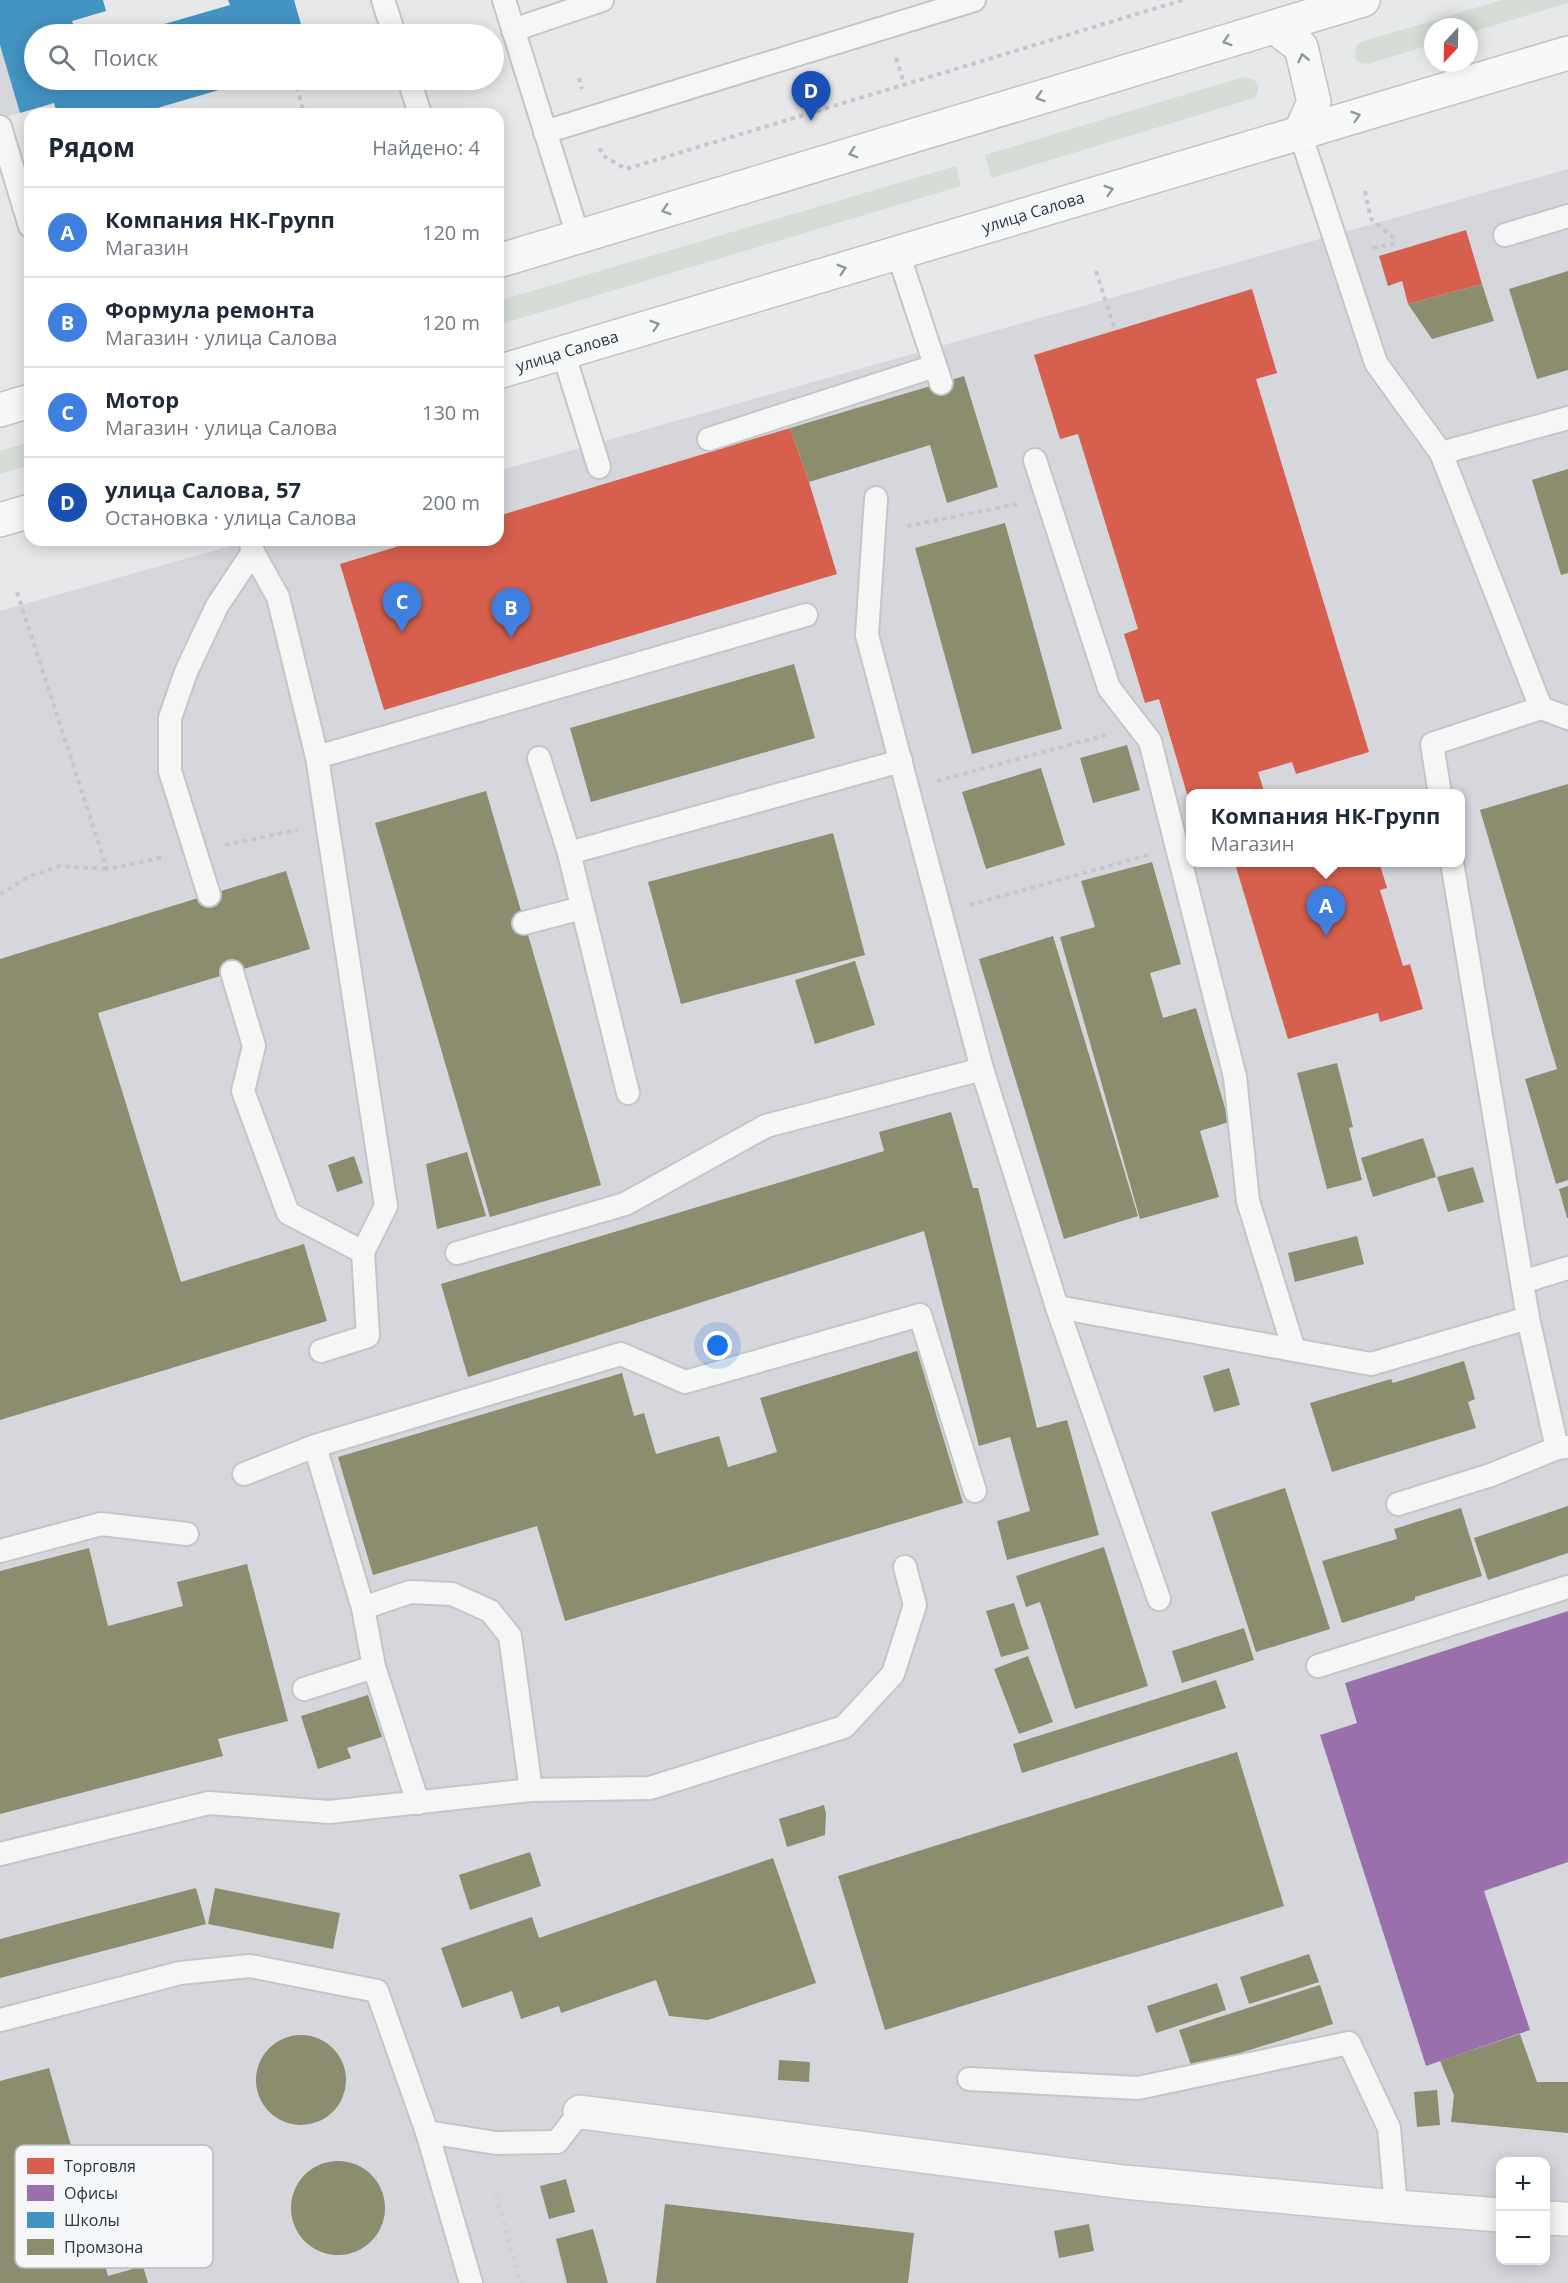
<!DOCTYPE html>
<html lang="ru">
<meta charset="utf-8">
<style>
body{margin:0;font-family:"Open Sans",sans-serif;background:#f6f6f7;color:#1f2937}
.controls{position:absolute;right:18px;bottom:18px;display:grid;overflow:hidden;border-radius:12px;box-shadow:0 3px 15px #0003}
.controls button{width:54px;height:54px;display:grid;place-items:center;padding:0;border:0;border-bottom:2px solid #e0e1e3;background:#fff;color:#1f2937;font:30px sans-serif}
.compass{position:absolute;left:1424px;top:18px;width:54px;height:54px;border-radius:50%;background:#fff;box-shadow:0 3px 15px #0003;rotate:202deg}
.you{position:absolute;left:718px;top:1346px;width:21px;height:21px;margin:-15px;border:4px solid #fff;border-radius:50%;background:#1a73e8;box-shadow:0 0 0 9px #1a73e833}
.badge{display:grid;place-items:center;width:39px;height:39px;border-radius:50%;background:#1a73e8;color:#fff;font-size:20px;font-weight:700}
.pin{position:absolute;translate:-50% -50px;filter:drop-shadow(0 2px 3px #0008)}
.pin::after{content:'';position:absolute;top:32px;width:21px;height:18px;background:inherit;clip-path:polygon(0 0,100% 0,50% 100%)}
.popup{position:absolute;left:1186px;top:789px;width:279px;height:78px;box-sizing:border-box;display:grid;place-content:center;border-radius:12px;background:#fff;filter:drop-shadow(0 2px 4px #0005);font-size:20px;white-space:nowrap;color:#747a83}
.popup b{font-size:22px;color:#1f2937}
.popup::after{content:'';position:absolute;left:50%;top:100%;margin-left:-12px;border:12px solid transparent;border-top-color:#fff}
.list{margin:0;padding:0;list-style:none}
h2{display:flex;justify-content:space-between;align-items:center;height:78px;margin:0;padding:0 24px;font-size:26px}
h2 small{font-size:20px;font-weight:400;color:#747a83}
.list li{display:grid;grid-template-columns:39px 1fr auto;gap:18px;align-items:center;box-sizing:border-box;height:90px;padding:0 24px;border-top:2px solid #e0e1e3}
.list b{display:block;font-size:22px;white-space:nowrap}
.list p{margin:0;font-size:20px;white-space:nowrap;color:#747a83}
.list em{font-size:20px;font-style:normal;color:#747a83}
.icon{flex:none;width:33px;height:33px;fill:none;stroke:currentColor;stroke-width:2;stroke-linecap:round;stroke-linejoin:round}
.map{position:relative;flex:none;width:1568px;height:2283px;overflow:hidden}
.search{position:absolute;background:#fff;box-shadow:0 3px 15px #0003;left:24px;top:24px;width:480px;height:66px;display:flex;align-items:center;gap:15px;box-sizing:border-box;padding:0 21px;border-radius:33px;color:#747a83;font-size:22px}
.panel{position:absolute;background:#fff;box-shadow:0 3px 15px #0003;left:24px;top:108px;width:480px;height:438px;border-radius:18px}
.map>svg:first-child{display:block}
</style>
<div class="map">
<svg width="1568" height="2283" viewBox="0 0 1568 2283">
<rect width="100%" height="100%" fill="#e6e8ea"/>
<!-- built -->
<g fill="#d5d7dd" fill-rule="evenodd">
<path d="M 0,45 L 20,113 L 0,118 Z"/>
<path d="M 1568,169 L 1568,2283 L 0,2283 L 0,611 L 252,540 L 498,540 L 498,471 ZM 1191,794 L 1461,794 L 1461,862 L 1191,862 ZM 1500,2162 L 1546,2162 L 1546,2260 L 1500,2260 Z"/>
</g>
<!-- green -->
<g fill="#d6ddd7">
<path d="M 1502,0 L 1568,0 L 1568,3 L 1469,33 L 1469,27 L 1433,27 L 1433,44 L 1368,64 L 1360,63 L 1356,59 C 1354,51 1355,47 1361,42 Z"/>
<path d="M 1243,77 L 1254,80 L 1258,85 L 1258,92 L 1254,98 L 991,178 L 985,155 Z"/>
<path d="M 956,166 L 961,186 L 498,325 L 498,301 Z"/>
<path d="M 30,442 L 30,465 L 0,474 L 0,451 Z"/>
</g>
<!-- shops -->
<g fill="#d6604d">
<path d="M 1466,230 L 1482,284 L 1408,304 L 1402,281 L 1388,286 L 1379,256 Z"/>
<path d="M 1252,289 L 1277,373 L 1256,379 L 1369,752 L 1296,774 L 1292,762 L 1258,772 L 1265,794 L 1191,794 L 1190,804 L 1159,699 L 1145,703 L 1124,634 L 1138,629 L 1078,434 L 1060,439 L 1034,355 Z"/>
<path d="M 790,428 L 809,482 L 837,574 L 384,710 L 340,564 L 419,540 L 498,540 L 498,516 Z"/>
<path d="M 1251,862 L 1379,862 L 1387,888 L 1380,890 L 1403,966 L 1410,964 L 1423,1009 L 1380,1022 L 1378,1013 L 1288,1039 L 1236,867 Z"/>
</g>
<!-- offices -->
<path fill="#9970ab" d="M 1568,1611 L 1568,1862 L 1484,1891 L 1530,2030 L 1426,2066 L 1320,1735 L 1357,1723 L 1345,1683 Z"/>
<!-- schools -->
<g fill="#4393c3">
<path d="M 0,0 L 103,0 L 106,11 L 72,21 L 77,34 L 34,34 L 34,80 L 253,80 L 137,114 L 57,114 L 54,103 L 20,113 L 0,45 Z"/>
<path d="M 228,0 L 294,0 L 302,28 L 277,34 L 130,34 L 230,5 Z"/>
</g>
<!-- industry -->
<g fill="#8c8c6e">
<path d="M 1568,271 L 1568,370 L 1537,379 L 1509,289 Z"/>
<path d="M 1482,284 L 1494,321 L 1432,339 L 1408,304 Z"/>
<path d="M 964,376 L 998,487 L 947,503 L 930,445 L 809,482 L 790,428 Z"/>
<path d="M 1568,469 L 1568,573 L 1561,575 L 1532,480 Z"/>
<path d="M 1005,523 L 1062,729 L 972,754 L 915,548 Z"/>
<path d="M 794,664 L 815,738 L 591,802 L 570,728 Z"/>
<path d="M 1127,745 L 1140,790 L 1093,803 L 1080,758 Z"/>
<path d="M 1041,768 L 1065,845 L 986,869 L 962,792 Z"/>
<path d="M 1568,784 L 1568,1180 L 1556,1184 L 1525,1079 L 1557,1069 L 1480,810 Z"/>
<path d="M 486,791 L 601,1185 L 490,1217 L 375,823 Z"/>
<path d="M 833,833 L 865,955 L 681,1004 L 648,882 Z"/>
<path d="M 1152,862 L 1181,964 L 1150,973 L 1163,1018 L 1196,1008 L 1229,1122 L 1200,1131 L 1219,1197 L 1140,1219 L 1060,937 L 1095,927 L 1081,881 Z"/>
<path d="M 286,871 L 310,949 L 98,1013 L 181,1282 L 304,1244 L 327,1321 L 0,1420 L 0,959 Z"/>
<path d="M 1053,936 L 1138,1216 L 1064,1239 L 979,959 Z"/>
<path d="M 855,961 L 875,1025 L 815,1044 L 795,980 Z"/>
<path d="M 1337,1063 L 1353,1127 L 1349,1128 L 1362,1180 L 1327,1189 L 1297,1073 Z"/>
<path d="M 951,1112 L 973,1188 L 978,1188 L 1037,1428 L 1067,1420 L 1099,1535 L 1007,1560 L 997,1521 L 1030,1511 L 1010,1437 L 979,1446 L 924,1231 L 468,1377 L 441,1284 L 884,1151 L 879,1132 Z"/>
<path d="M 1423,1138 L 1436,1177 L 1373,1197 L 1361,1158 Z"/>
<path d="M 467,1152 L 486,1216 L 437,1229 L 426,1164 Z"/>
<path d="M 354,1156 L 363,1183 L 337,1192 L 328,1165 Z"/>
<path d="M 1473,1167 L 1484,1202 L 1448,1212 L 1437,1177 Z"/>
<path d="M 1568,1186 L 1568,1218 L 1567,1218 L 1559,1189 Z"/>
<path d="M 1357,1236 L 1364,1264 L 1295,1282 L 1288,1253 Z"/>
<path d="M 917,1351 L 963,1503 L 565,1621 L 537,1526 L 373,1575 L 338,1457 L 622,1373 L 634,1416 L 644,1413 L 656,1454 L 719,1436 L 728,1467 L 777,1452 L 760,1398 Z"/>
<path d="M 1464,1361 L 1475,1399 L 1468,1402 L 1476,1428 L 1332,1472 L 1310,1403 L 1391,1379 L 1393,1383 Z"/>
<path d="M 1229,1368 L 1240,1405 L 1214,1412 L 1203,1376 Z"/>
<path d="M 1285,1488 L 1330,1629 L 1256,1652 L 1211,1512 Z"/>
<path d="M 1568,1506 L 1568,1553 L 1488,1580 L 1474,1538 Z"/>
<path d="M 1461,1508 L 1482,1576 L 1415,1597 L 1415,1600 L 1342,1623 L 1322,1561 L 1397,1539 L 1394,1529 Z"/>
<path d="M 1104,1547 L 1148,1686 L 1075,1709 L 1040,1602 L 1026,1607 L 1016,1576 Z"/>
<path d="M 89,1548 L 108,1626 L 183,1606 L 177,1582 L 247,1564 L 288,1721 L 218,1739 L 223,1756 L 0,1814 L 0,1571 Z"/>
<path d="M 1014,1603 L 1029,1649 L 1001,1657 L 986,1611 Z"/>
<path d="M 1244,1628 L 1254,1660 L 1182,1683 L 1172,1651 Z"/>
<path d="M 1028,1656 L 1053,1722 L 1019,1734 L 994,1669 Z"/>
<path d="M 1216,1680 L 1226,1708 L 1022,1773 L 1013,1744 Z"/>
<path d="M 368,1695 L 382,1737 L 347,1748 L 351,1758 L 318,1769 L 301,1716 Z"/>
<path d="M 1237,1752 L 1284,1906 L 885,2030 L 838,1876 Z"/>
<path d="M 824,1805 L 826,1813 L 825,1835 L 787,1847 L 779,1819 Z"/>
<path d="M 530,1852 L 541,1886 L 470,1910 L 459,1875 Z"/>
<path d="M 773,1858 L 816,1983 L 708,2020 L 669,2016 L 656,1980 L 561,2013 L 559,2006 L 521,2019 L 512,1991 L 462,2008 L 441,1948 L 532,1917 L 539,1938 Z"/>
<path d="M 196,1888 L 206,1924 L 0,1978 L 0,1939 Z"/>
<path d="M 215,1888 L 340,1913 L 333,1949 L 208,1924 Z"/>
<path d="M 1309,1954 L 1319,1982 L 1249,2004 L 1240,1977 Z"/>
<path d="M 1217,1983 L 1226,2010 L 1156,2033 L 1147,2006 Z"/>
<path d="M 1320,1985 L 1333,2024 L 1192,2068 L 1179,2030 Z"/>
<path d="M 1520,2034 L 1537,2082 L 1568,2082 L 1568,2133 L 1451,2122 L 1454,2095 L 1440,2061 Z"/>
<circle cx="301" cy="2080" r="45"/>
<path d="M 779,2060 L 810,2062 L 809,2082 L 778,2080 Z"/>
<path d="M 49,2068 L 108,2276 L 143,2266 L 148,2283 L 0,2283 L 0,2081 Z"/>
<path d="M 1437,2090 L 1440,2125 L 1417,2127 L 1414,2092 Z"/>
<circle cx="338" cy="2208" r="47"/>
<path d="M 566,2179 L 575,2212 L 549,2219 L 540,2186 Z"/>
<path d="M 665,2204 L 914,2233 L 908,2283 L 656,2283 Z"/>
<path d="M 1089,2224 L 1094,2251 L 1059,2258 L 1054,2231 Z"/>
<path d="M 593,2229 L 608,2283 L 567,2283 L 556,2239 Z"/>
</g>
<g fill="none" stroke-linecap="round" stroke-linejoin="round">
<!-- lane casing -->
<g stroke="#c4c6c8" stroke-width="26">
<g id="lane">
<path d="M 383,0 L 394,34"/>
<path d="M 504,0 L 578,236"/>
<path d="M 513,30 L 602,0"/>
<path d="M 409,80 L 420,114"/>
<path d="M 0,127 L 30,226"/>
<path d="M 545,132 L 974,0"/>
<path d="M 1300,133 L 1376,363 L 1441,453 L 1541,708 L 1432,744 L 1440,794"/>
<path d="M 1505,235 L 1568,216"/>
<path d="M 898,253 L 941,383"/>
<path d="M 563,352 L 599,467"/>
<path d="M 709,439 L 935,366"/>
<path d="M 1441,453 L 1568,418"/>
<path d="M 1035,460 L 1109,688 L 1150,741 L 1235,1077 L 1248,1201 L 1294,1350"/>
<path d="M 876,498 L 867,635 L 982,1069 L 1057,1307 L 1371,1364 L 1528,1318 L 1452,862"/>
<path d="M 253,552 L 278,597 L 317,757 L 386,1206 L 363,1252 L 368,1336 L 321,1351"/>
<path d="M 1541,708 L 1568,718"/>
<path d="M 317,757 L 806,615"/>
<path d="M 539,758 L 569,853"/>
<path d="M 209,895 L 170,771 L 170,718 L 186,672 L 217,606 L 253,552 L 250,540"/>
<path d="M 524,923 L 582,908"/>
<path d="M 232,972 L 254,1046 L 243,1091 L 288,1213 L 363,1252"/>
<path d="M 628,1093 L 569,853 L 901,761"/>
<path d="M 457,1253 L 625,1204 L 766,1126 L 982,1069"/>
<path d="M 1522,1282 L 1568,1268"/>
<path d="M 1057,1307 L 1159,1599"/>
<path d="M 1528,1318 L 1557,1448 L 1568,1447"/>
<path d="M 315,1446 L 363,1608 L 374,1667 L 418,1803"/>
<path d="M 244,1474 L 315,1446 L 621,1354 L 685,1382 L 920,1315 L 975,1491"/>
<path d="M 1398,1504 L 1491,1475 L 1557,1448"/>
<path d="M 0,1551 L 101,1524 L 187,1534"/>
<path d="M 363,1608 L 410,1592 L 452,1594 L 490,1611 L 510,1636 L 531,1790"/>
<path d="M 1318,1666 L 1568,1587"/>
<path d="M 304,1689 L 374,1667"/>
<path d="M 0,1854 L 209,1803 L 329,1812 L 531,1790 L 650,1788 L 844,1727 L 893,1674 L 915,1605 L 905,1567"/>
<path d="M 0,2020 L 180,1973 L 250,1966 L 377,1991 L 427,2132 L 471,2283"/>
<path d="M 969,2079 L 1138,2088 L 1349,2043 L 1389,2128 L 1396,2207"/>
<path d="M 427,2132 L 496,2143 L 557,2142 L 580,2112"/>
</g>
</g>
<!-- street casing -->
<g stroke="#c4c6c8" stroke-width="36">
<g id="street">
<path d="M 580,2112 L 1124,2182 L 1396,2207 L 1500,2215"/>
<path d="M 1546,2218 L 1568,2219"/>
</g>
</g>
<!-- primary casing -->
<g stroke="#c2c4c7" stroke-width="36">
<g id="primary">
<path d="M 1274,27 L 1301,47 L 1314,102 L 1300,133"/>
<path d="M 498,261 L 1363,0"/>
<path d="M 498,372 L 1568,53"/>
<path d="M 0,410 L 30,401"/>
<path d="M 0,520 L 30,511"/>
</g>
</g>
<!-- path -->
<g stroke="#c6c7ca" stroke-width="4" stroke-dasharray="4.5 4.5" stroke-linecap="butt">
<path d="M 896,58 L 904,83"/>
<path d="M 579,78 L 582,89"/>
<path d="M 297,87 L 304,114"/>
<path d="M 600,148 L 602,155 L 626,169 L 1183,0"/>
<path d="M 1365,191 L 1371,219 L 1395,239 L 1392,244 L 1372,248"/>
<path d="M 1096,271 L 1115,330"/>
<path d="M 907,526 L 1017,504"/>
<path d="M 17,592 L 107,869 L 165,857"/>
<path d="M 937,781 L 1106,735"/>
<path d="M 225,845 L 297,830"/>
<path d="M 0,894 L 30,876 L 60,866 L 107,869"/>
<path d="M 970,905 L 1148,855"/>
</g>
<!-- lane -->
<use href="#lane" stroke="#f5f6f6" stroke-width="22"/>
<!-- street -->
<use href="#street" stroke="#f5f6f6" stroke-width="33"/>
<!-- primary -->
<use href="#primary" stroke="#f7f8f8" stroke-width="33"/>
<!-- rail -->
<path stroke="#cecfd1" stroke-width="4.5" stroke-dasharray="3 6" stroke-linecap="butt" d="M 496,2196 L 521,2283"/>
</g>
<!-- one-way arrows -->
<defs><path id="oneway-chevron" d="M-2-3.5L2.5 0L-2 3.5" fill="none" stroke-width="1.6" stroke-linecap="round" stroke-linejoin="round" transform="scale(1.5)"/></defs>
<g stroke="#92969d">
<use href="#oneway-chevron" transform="translate(1227 41) rotate(163)"/>
<use href="#oneway-chevron" transform="translate(1303 58) rotate(-103)"/>
<use href="#oneway-chevron" transform="translate(1040 97) rotate(163)"/>
<use href="#oneway-chevron" transform="translate(1356 116) rotate(-17)"/>
<use href="#oneway-chevron" transform="translate(853 153) rotate(163)"/>
<use href="#oneway-chevron" transform="translate(1109 190) rotate(-17)"/>
<use href="#oneway-chevron" transform="translate(666 210) rotate(163)"/>
<use href="#oneway-chevron" transform="translate(842 269) rotate(-17)"/>
<use href="#oneway-chevron" transform="translate(655 325) rotate(-17)"/>
</g>
<g text-anchor="middle" stroke-width="6" stroke-linejoin="round" paint-order="stroke">
<!-- street labels -->
<g font-size="16" fill="#2e3442" stroke="#f4f6f8">
<text transform="translate(1033 212) rotate(-17)" y="6">улица Салова</text>
<text transform="translate(567 351) rotate(-17)" y="6">улица Салова</text>
</g>
</g>
<!-- legend -->
<rect x="15" y="2145" width="198" height="123" rx="9" fill="#f4f6f8" stroke="#b9bcc1" stroke-width="1.5"/>
<rect x="27" y="2158" width="27" height="16" fill="#d6604d"/>
<rect x="27" y="2185" width="27" height="16" fill="#9970ab"/>
<rect x="27" y="2212" width="27" height="16" fill="#4393c3"/>
<rect x="27" y="2239" width="27" height="16" fill="#8c8c6e"/>
<g font-size="16" fill="#2e3442">
<text x="64" y="2172">Торговля</text>
<text x="64" y="2199">Офисы</text>
<text x="64" y="2226">Школы</text>
<text x="64" y="2253">Промзона</text>
</g>
</svg>
<div class="controls">
<button>+</button>
<button>−</button>
</div>
<svg class="compass" viewBox="-18 -18 36 36"><path d="M0-13l5 13h-10z" fill="#e53935"/><path d="M0 13l5-13h-10z" fill="#747a83"/></svg>
<div class="you"></div>
<div class="pin badge" style="left:1326px;top:936px;background:#3f7fe0">A</div>
<div class="popup"><b>Компания НК-Групп</b>Магазин</div>
<div class="pin badge" style="left:511px;top:638px;background:#3f7fe0">B</div>
<div class="pin badge" style="left:402px;top:632px;background:#3f7fe0">C</div>
<div class="pin badge" style="left:811px;top:121px;background:#1a4fb4">D</div>
<div class="search"><svg class="icon" aria-label="search" viewBox="0 0 24 24"><circle cx="10" cy="10" r="6"/><path d="M15 15l6 6"/></svg>Поиск</div>
<section class="panel">
<h2>Рядом<small>Найдено: 4</small></h2>
<ul class="list">
<li><span class="badge" style="background:#3f7fe0">A</span><div><b>Компания НК-Групп</b><p>Магазин</p></div><em>120 m</em></li>
<li><span class="badge" style="background:#3f7fe0">B</span><div><b>Формула ремонта</b><p>Магазин · улица Салова</p></div><em>120 m</em></li>
<li><span class="badge" style="background:#3f7fe0">C</span><div><b>Мотор</b><p>Магазин · улица Салова</p></div><em>130 m</em></li>
<li><span class="badge" style="background:#1a4fb4">D</span><div><b>улица Салова, 57</b><p>Остановка · улица Салова</p></div><em>200 m</em></li>
</ul>
</section>
</div>
